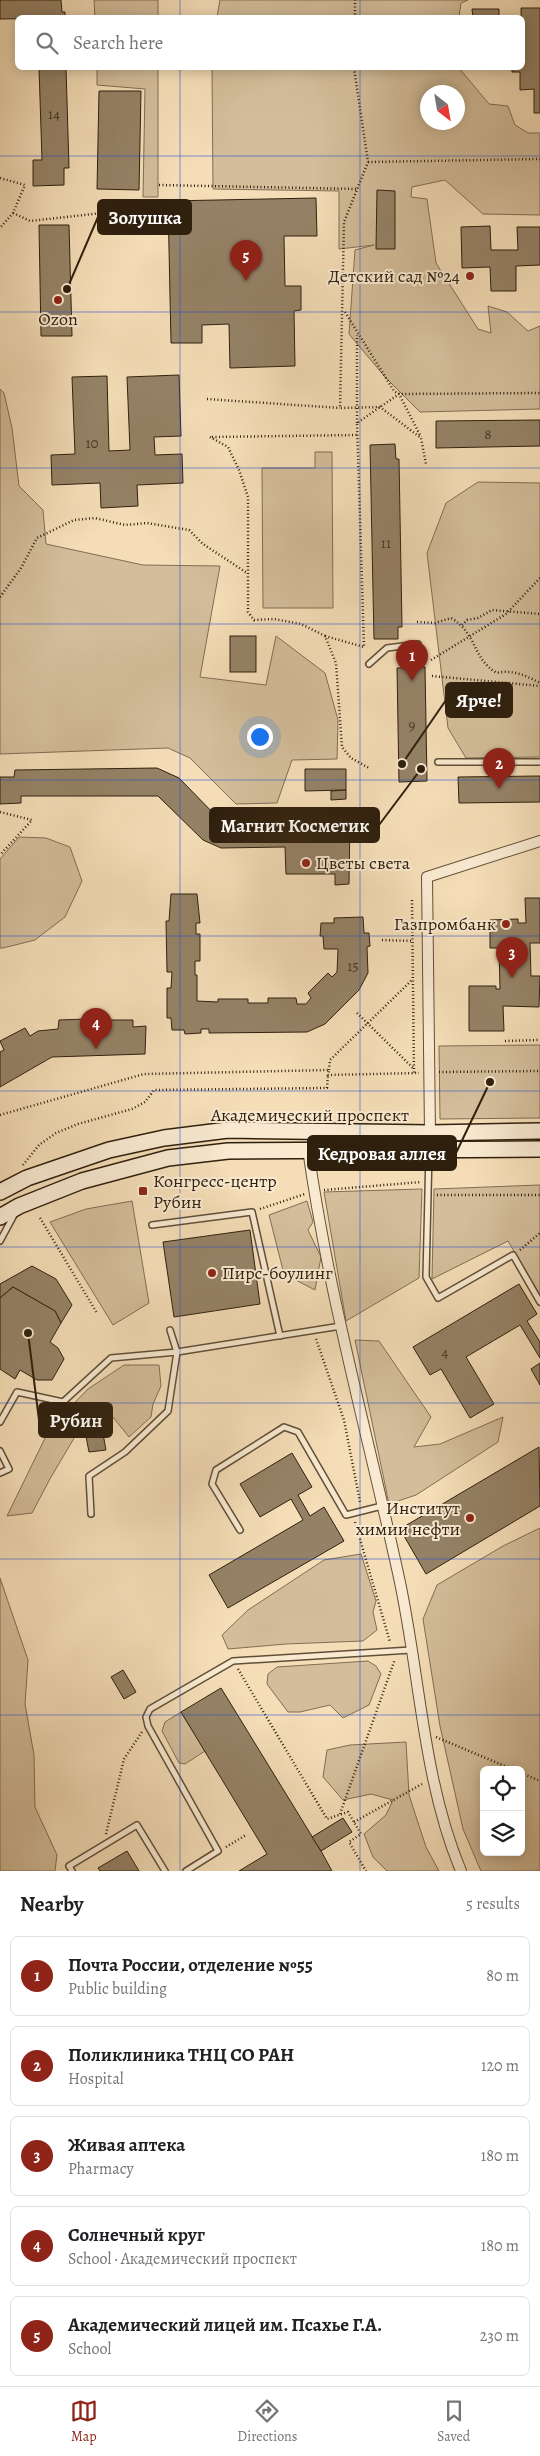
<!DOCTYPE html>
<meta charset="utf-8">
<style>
body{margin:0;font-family:Alegreya,serif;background:#f2f2f2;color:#202124}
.controls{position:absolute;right:15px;bottom:15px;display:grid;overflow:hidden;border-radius:8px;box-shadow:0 2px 12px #0003}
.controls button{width:45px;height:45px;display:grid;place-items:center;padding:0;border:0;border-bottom:1px solid #e0e0e0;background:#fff;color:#202124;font:25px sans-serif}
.compass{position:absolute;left:420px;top:85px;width:45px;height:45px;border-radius:50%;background:#fff;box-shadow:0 2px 12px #0003;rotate:149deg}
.you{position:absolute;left:259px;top:736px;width:18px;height:18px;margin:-12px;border:4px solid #fff;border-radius:50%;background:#1a73e8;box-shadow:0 0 0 8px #1a73e833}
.badge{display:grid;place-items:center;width:32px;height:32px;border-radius:50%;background:#8f2418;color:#fff;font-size:16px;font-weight:700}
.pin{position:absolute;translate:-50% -41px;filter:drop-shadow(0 1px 2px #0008)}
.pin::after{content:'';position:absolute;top:26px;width:18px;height:15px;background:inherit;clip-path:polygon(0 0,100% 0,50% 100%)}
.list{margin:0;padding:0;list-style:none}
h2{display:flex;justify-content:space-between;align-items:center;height:65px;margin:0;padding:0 20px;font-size:21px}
h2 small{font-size:16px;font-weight:400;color:#757577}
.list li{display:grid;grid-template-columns:32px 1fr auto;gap:15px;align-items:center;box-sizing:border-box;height:80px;margin:0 10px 10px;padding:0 10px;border:1px solid #e0e0e0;border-radius:8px}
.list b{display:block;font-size:19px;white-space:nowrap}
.list p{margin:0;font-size:16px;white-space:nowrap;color:#757577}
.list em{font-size:16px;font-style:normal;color:#757577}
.icon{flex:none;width:28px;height:28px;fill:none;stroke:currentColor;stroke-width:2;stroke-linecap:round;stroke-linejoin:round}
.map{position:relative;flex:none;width:540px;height:1871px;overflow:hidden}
.search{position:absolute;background:#fff;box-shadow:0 2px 12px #0003;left:15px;right:15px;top:15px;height:55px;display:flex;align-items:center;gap:12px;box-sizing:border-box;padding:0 18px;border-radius:8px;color:#757577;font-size:19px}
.sheet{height:515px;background:#fff}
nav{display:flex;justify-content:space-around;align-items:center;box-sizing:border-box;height:70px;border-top:1px solid #e0e0e0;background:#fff;font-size:14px;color:#757577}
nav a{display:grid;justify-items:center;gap:2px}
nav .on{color:#8f2418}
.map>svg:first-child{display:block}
</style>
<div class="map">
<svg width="540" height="1871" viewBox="0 0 540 1871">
<rect width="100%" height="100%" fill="#f4ddb7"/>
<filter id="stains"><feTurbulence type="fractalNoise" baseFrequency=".004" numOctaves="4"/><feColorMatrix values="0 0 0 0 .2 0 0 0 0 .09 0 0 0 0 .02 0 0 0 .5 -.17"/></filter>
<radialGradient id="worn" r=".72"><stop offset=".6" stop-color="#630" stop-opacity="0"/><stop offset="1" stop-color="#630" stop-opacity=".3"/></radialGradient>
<!-- green -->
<g fill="#d3bd9a" stroke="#816e54" fill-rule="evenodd">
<path d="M 94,0 L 158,0 L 158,17 L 95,17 Z"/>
<path d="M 220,0 L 468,0 L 461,3 L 459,17 L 217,17 Z"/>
<path d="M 97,68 L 158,68 L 158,197 L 143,197 L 145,89 L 97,85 Z"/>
<path d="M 212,68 L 459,68 L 489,104 L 508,106 L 515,125 L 528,133 L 540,133 L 540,215 L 483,214 L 445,180 L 412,187 L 411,197 L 427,199 L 436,263 L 478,329 L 491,333 L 488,306 L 507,312 L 528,331 L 540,326 L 540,409 L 420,412 L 385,377 L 349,334 L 355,250 L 374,245 L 339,249 L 339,191 L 213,189 ZM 428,92 L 458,92 L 458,122 L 428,122 Z"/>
<path d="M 0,389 L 4,393 L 12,428 L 19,486 L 43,510 L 46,544 L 143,565 L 220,566 L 200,677 L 266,685 L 276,636 L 325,673 L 338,720 L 337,759 L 292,760 L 277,803 L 236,804 L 190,758 L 168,748 L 0,754 Z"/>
<path d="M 315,452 L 332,452 L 333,608 L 263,608 L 262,468 L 315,468 Z"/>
<path d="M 478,482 L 540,483 L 540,757 L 466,758 L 448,728 L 427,553 L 446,503 Z"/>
<path d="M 19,837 L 46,838 L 70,847 L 82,881 L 65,917 L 35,940 L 3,948 L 0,948 L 0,859 Z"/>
<path d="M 540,1045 L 540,1118 L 440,1119 L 439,1046 Z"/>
<path d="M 540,1185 L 540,1295 L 508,1241 L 432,1279 L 434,1189 Z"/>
<path d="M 422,1189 L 419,1278 L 346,1321 L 324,1192 Z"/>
<path d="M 132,1201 L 149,1303 L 113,1325 L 50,1222 L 86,1209 Z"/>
<path d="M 307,1201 L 313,1222 L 308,1230 L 321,1257 L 315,1290 L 284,1274 L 269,1215 Z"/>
<path d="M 355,1340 L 379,1341 L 431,1417 L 414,1447 L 440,1444 L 503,1417 L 498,1442 L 416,1495 L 389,1504 Z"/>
<path d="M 124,1365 L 159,1365 L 161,1386 L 153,1404 L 151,1417 L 129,1437 L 108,1411 L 89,1413 L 51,1477 L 32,1513 L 7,1516 L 50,1428 L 88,1389 Z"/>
<path d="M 540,1528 L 540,1871 L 481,1871 L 463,1829 L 440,1726 L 423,1619 L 437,1585 L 503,1546 ZM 484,1770 L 521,1770 L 521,1852 L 484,1852 Z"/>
<path d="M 361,1554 L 376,1601 L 373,1612 L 377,1630 L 363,1641 L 286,1644 L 228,1649 L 222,1635 L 248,1610 L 324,1560 Z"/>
<path d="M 0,1578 L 28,1660 L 25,1704 L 34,1755 L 35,1807 L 57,1855 L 55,1871 L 0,1871 Z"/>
<path d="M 368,1661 L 376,1666 L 381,1674 L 369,1705 L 343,1718 L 330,1705 L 300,1712 L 288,1712 L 267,1684 L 268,1674 L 277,1667 Z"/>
<path d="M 181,1712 L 205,1751 L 185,1764 L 179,1763 L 162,1731 L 165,1722 Z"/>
<path d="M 406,1742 L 409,1795 L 426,1847 L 439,1871 L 387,1871 L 373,1857 L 364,1834 L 386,1815 L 393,1800 L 371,1794 L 343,1800 L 323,1777 L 327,1750 L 350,1745 Z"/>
</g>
<!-- building -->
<g fill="#958266" stroke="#2f200e">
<path d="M 0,0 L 61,0 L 62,12 L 65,12 L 65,18 L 0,19 Z"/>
<path d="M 521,8 L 540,8 L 540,113 L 534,113 L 534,89 L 520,90 L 520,72 L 512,72 L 512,68 L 522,68 Z"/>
<path d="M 472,9 L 499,9 L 499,18 L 473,18 Z"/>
<path d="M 39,68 L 66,68 L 69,168 L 64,168 L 64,185 L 33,186 L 33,160 L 42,160 Z"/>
<path d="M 99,91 L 141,91 L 139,190 L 97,189 Z"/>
<path d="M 377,190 L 395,191 L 395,249 L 376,249 Z"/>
<path d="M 316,198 L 317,236 L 284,236 L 285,286 L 301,286 L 301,310 L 294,311 L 295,366 L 230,368 L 229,324 L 202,325 L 202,343 L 171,343 L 168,201 Z"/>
<path d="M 39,225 L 69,225 L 72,336 L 41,336 Z"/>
<path d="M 490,226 L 491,250 L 518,250 L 517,227 L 540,227 L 540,265 L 516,266 L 516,291 L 491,291 L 490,267 L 462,268 L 461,227 Z"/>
<path d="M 179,375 L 181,436 L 154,437 L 155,455 L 182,454 L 183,483 L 137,485 L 138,506 L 101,508 L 100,483 L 52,485 L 51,455 L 75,454 L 72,377 L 107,376 L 109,451 L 130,450 L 127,377 Z"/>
<path d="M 540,420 L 540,446 L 436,448 L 436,421 Z"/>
<path d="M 395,444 L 396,459 L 399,459 L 402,627 L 398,627 L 398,639 L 374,639 L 370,445 Z"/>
<rect x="230" y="636" width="26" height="36"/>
<path d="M 425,667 L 427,781 L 399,782 L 397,668 Z"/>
<path d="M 157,768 L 179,778 L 221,821 L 293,822 L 293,817 L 326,817 L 326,824 L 334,824 L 334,813 L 350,814 L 349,884 L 335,885 L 335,874 L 286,874 L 285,847 L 221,848 L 203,840 L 158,796 L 21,796 L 21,803 L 0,804 L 0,777 L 14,777 L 15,770 Z"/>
<path d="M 305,769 L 346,769 L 346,790 L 305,791 Z"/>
<path d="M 540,776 L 540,802 L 459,803 L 458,777 Z"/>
<path d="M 346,790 L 346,799 L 331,800 L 331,791 Z"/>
<path d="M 171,894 L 197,894 L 200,923 L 196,923 L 196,934 L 200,934 L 200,961 L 195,961 L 195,975 L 197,975 L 197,1001 L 218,1002 L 218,999 L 248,999 L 248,1003 L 268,1003 L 268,998 L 296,998 L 297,1004 L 306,1004 L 311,998 L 308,993 L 328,973 L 332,977 L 337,972 L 338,949 L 324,949 L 323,936 L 320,936 L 321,923 L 334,923 L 334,918 L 363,917 L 364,933 L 369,933 L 370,946 L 367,947 L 368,973 L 359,990 L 325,1024 L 307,1032 L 209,1033 L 209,1029 L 201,1029 L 201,1033 L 185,1034 L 184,1030 L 172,1030 L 171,1018 L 167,1018 L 167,988 L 171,988 L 172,972 L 167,972 L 166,921 L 169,921 Z"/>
<path d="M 525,898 L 540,898 L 540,943 L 530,943 L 531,976 L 540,976 L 539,1007 L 503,1006 L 504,1031 L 469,1031 L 469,986 L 496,986 L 496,989 L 500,989 L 499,948 L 490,948 L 490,920 L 518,919 L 518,923 L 526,923 Z"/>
<path d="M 86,1019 L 86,1027 L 107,1028 L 108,1020 L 133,1020 L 133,1027 L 146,1026 L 145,1054 L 52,1057 L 0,1087 L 0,1052 L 4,1050 L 0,1041 L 25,1028 L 30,1036 L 38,1031 L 58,1029 L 59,1020 Z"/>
<path d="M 250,1230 L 260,1304 L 174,1317 L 163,1242 Z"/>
<path d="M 32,1266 L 56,1279 L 72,1305 L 61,1323 L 55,1311 L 13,1287 L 0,1298 L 0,1284 Z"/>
<path d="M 519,1284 L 537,1314 L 527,1321 L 540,1342 L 540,1358 L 520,1325 L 466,1357 L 494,1404 L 470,1418 L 441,1369 L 430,1375 L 413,1347 Z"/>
<path d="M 13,1287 L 55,1311 L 61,1323 L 50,1342 L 58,1348 L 64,1359 L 52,1380 L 37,1380 L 20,1370 L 15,1379 L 0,1369 L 0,1298 Z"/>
<path d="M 540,1363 L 540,1385 L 531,1369 Z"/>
<path d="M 102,1428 L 106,1450 L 89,1452 L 85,1431 Z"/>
<path d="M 539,1447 L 540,1506 L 426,1574 L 400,1529 Z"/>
<path d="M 292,1453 L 312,1487 L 298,1495 L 310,1516 L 324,1507 L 344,1541 L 228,1608 L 209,1575 L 303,1520 L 291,1499 L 260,1517 L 240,1484 Z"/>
<path d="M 123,1670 L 136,1692 L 124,1699 L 111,1677 Z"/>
<path d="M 221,1688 L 321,1851 L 332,1871 L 239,1871 L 267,1854 L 181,1712 Z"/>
<path d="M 343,1818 L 352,1832 L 321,1851 L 312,1837 Z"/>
<path d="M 127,1851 L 139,1871 L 100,1871 L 98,1868 Z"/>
</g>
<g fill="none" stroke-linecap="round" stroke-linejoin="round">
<!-- lane casing -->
<g stroke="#604f38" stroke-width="8">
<g id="lane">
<path d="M 369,664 L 387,648 L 418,644"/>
<path d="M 438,762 L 540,762"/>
<path d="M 429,1152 L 426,1277 L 438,1298 L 513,1255 L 540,1302"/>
<path d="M 152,1225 L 252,1212 L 280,1336"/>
<path d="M 0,1241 L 14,1215"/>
<path d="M 170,1330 L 177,1352 L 341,1326"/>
<path d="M 0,1422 L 17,1392 L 63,1402 L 111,1358 L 177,1352 L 168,1411 L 125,1452 L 89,1476 L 91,1514"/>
<path d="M 0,1451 L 9,1469 L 0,1473"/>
<path d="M 240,1530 L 212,1484 L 216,1470 L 284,1427 L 298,1432 L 346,1515 L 382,1506"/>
<path d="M 72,1871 L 69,1866 L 137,1825 L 165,1871"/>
<path d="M 186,1871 L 218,1851 L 148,1726 L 146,1717 L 150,1709 L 233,1661 L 411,1650"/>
</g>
</g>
<!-- street casing -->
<g stroke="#604f38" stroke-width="12">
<g id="street">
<path d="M 430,1133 L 427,877 L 540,841"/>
<path d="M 308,1149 C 328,1292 367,1432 398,1573 C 420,1671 422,1778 461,1871"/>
</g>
</g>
<!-- secondary casing -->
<g stroke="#2f200e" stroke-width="18">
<g id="secondary">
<path d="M 0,1192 L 27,1178 L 109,1150 L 164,1138 L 228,1130 L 430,1133 L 540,1131"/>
<path d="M 0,1217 L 19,1206 L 82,1181 L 168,1158 L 228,1151 L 540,1149"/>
</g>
</g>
<!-- path -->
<g stroke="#2f200e" stroke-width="2.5" stroke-dasharray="1 2.5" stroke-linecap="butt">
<path d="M 355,18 L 355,0"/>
<path d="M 354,68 L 368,162 L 344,222 L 340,408 L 380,407 L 421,438 L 426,464"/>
<path d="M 368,162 L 540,159"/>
<path d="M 0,178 L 25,185 L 13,213 L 0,228"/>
<path d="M 159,185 L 357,189"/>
<path d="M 13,213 L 30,221 L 147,208"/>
<path d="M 345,312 L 394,391 L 399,394 L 421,437"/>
<path d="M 207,399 L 340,408"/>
<path d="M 357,423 L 357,335"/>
<path d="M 210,437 L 228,447 L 239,470 L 248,497 L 248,612 L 254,620 L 274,619 L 301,624 L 325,636 L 336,663 L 342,747 L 351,758 L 369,768"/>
<path d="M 212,437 L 358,435"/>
<path d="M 0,597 L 21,568 L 37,538 L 74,520 L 95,518 L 125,525 L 147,523 L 189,530 L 203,544 L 247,573"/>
<path d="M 417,622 L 435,623 L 451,618 C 478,634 472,659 497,673 C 512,669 527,676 540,683"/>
<path d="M 462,625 L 467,620 L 478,618 L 492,610 L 540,614"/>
<path d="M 325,636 L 364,647 L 357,423 L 399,394 L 540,393"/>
<path d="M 431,660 L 506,614 L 540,578"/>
<path d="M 432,676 L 540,686"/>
<path d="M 0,812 L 32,820 L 0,855"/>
<path d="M 412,900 L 414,1073"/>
<path d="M 382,940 L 412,941"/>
<path d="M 357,1013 L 413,1068"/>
<path d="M 505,1041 L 540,1040"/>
<path d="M 329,1070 L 330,1060 L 413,979"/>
<path d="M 439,1072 L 540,1071"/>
<path d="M 0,1115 L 144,1074 L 329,1070 L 328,1075 L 419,1073"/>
<path d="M 23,1165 L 39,1145 L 56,1133 L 78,1124 L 132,1109 L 145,1102 L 154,1090 L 327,1088 L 328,1075"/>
<path d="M 324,1190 L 421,1182"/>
<path d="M 437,1195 L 540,1195"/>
<path d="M 260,1209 L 305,1194"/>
<path d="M 40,1218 L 97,1313"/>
<path d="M 520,1250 L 540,1233"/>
<path d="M 316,1339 L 344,1420 L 360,1502"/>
<path d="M 355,1522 L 390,1642"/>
<path d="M 238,1669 L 327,1819 L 348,1812 L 361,1834 L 349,1842 L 366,1871"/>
<path d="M 436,1737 L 514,1770"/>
<path d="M 521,1773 L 540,1781"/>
<path d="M 340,1814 L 395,1659"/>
<path d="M 354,1822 L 422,1784"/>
<path d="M 106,1834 L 124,1759 L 142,1732"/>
<path d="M 226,1847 L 246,1835"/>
</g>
<!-- lane -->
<use href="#lane" stroke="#f8e9d0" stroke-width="5"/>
<!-- street -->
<use href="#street" stroke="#f8e9d0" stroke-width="10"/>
<!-- secondary -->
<use href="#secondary" stroke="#f8e9d0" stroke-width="15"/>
</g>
<!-- grid -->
<path fill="none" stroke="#1d4ed8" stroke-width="1" stroke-opacity="0.55" d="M 180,0 L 180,18M 360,0 L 360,18M 180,68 L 180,1871M 360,68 L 360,1871M 0,156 L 540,156M 0,312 L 540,312M 0,468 L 540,468M 0,624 L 540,624M 0,780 L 540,780M 0,936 L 540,936M 0,1091 L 540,1091M 0,1247 L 540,1247M 0,1403 L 540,1403M 0,1559 L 540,1559M 0,1715 L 540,1715"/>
<!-- markers -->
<g fill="#8f2418" stroke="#f8e9d0" stroke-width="2">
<circle cx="470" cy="276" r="5"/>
<circle cx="58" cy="300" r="5"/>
<circle cx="306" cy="863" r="5"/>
<circle cx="506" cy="924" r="5"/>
<rect x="138" y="1186" width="10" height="10" rx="2.5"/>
<circle cx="212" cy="1273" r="5"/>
<circle cx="470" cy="1518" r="5"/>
</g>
<g text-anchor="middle" stroke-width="4" stroke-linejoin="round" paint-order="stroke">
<!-- number labels -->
<g font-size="15" fill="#483824">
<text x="54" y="119">14</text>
<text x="488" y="439">8</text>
<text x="92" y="448">10</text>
<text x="386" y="548">11</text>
<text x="412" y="730">9</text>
<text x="353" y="971">15</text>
<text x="445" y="1357">4</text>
</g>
<!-- poi labels -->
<g font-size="18" fill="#2f200e" stroke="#f8e9d0" text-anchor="end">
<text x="460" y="282">Детский сад №24</text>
<text x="58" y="325" text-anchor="middle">Ozon</text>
<text x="316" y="869" text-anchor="start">Цветы света</text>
<text x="496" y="930">Газпромбанк</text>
<text x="153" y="1187" text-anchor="start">Конгресс-центр<tspan x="153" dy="21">Рубин</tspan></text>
<text x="222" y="1279" text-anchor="start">Пирс-боулинг</text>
<text x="460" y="1514">Институт<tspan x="460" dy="21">химии нефти</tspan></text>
</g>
<!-- street labels -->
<g font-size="18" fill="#2f200e" stroke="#f8e9d0">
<text x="310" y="1121">Академический проспект</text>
</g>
</g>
<!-- callouts -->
<path fill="none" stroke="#2f200e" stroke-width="2" d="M67 289L98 217M402 764L446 700M421 769L379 825M490 1082L456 1153M28 1333L39 1420"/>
<g fill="#2f200e" stroke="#f8e9d0" stroke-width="2">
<circle cx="67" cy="289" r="5"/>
<circle cx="402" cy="764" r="5"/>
<circle cx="421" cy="769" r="5"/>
<circle cx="490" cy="1082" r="5"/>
<circle cx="28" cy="1333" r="5"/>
</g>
<g fill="#2f200e" stroke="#2f200e" stroke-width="2">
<rect x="98" y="200" width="93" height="34" rx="5"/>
<rect x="446" y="683" width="66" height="34" rx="5"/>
<rect x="210" y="808" width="169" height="34" rx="5"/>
<rect x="308" y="1136" width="148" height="34" rx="5"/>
<rect x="39" y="1403" width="73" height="34" rx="5"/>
</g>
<g font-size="19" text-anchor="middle" font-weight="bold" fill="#fff">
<text x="145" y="224">Золушка</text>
<text x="479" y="707">Ярче!</text>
<text x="295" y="832">Магнит Косметик</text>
<text x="382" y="1160">Кедровая аллея</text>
<text x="76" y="1427">Рубин</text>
</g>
<rect width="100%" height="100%" filter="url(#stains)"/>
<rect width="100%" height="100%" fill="url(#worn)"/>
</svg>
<div class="controls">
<button><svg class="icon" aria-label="locate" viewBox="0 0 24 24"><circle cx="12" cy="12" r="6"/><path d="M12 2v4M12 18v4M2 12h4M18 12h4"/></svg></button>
<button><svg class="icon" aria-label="layers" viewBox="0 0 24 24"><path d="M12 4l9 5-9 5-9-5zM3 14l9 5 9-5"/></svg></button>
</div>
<svg class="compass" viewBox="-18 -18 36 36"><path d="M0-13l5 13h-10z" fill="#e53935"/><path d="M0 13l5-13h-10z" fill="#757577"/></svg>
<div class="you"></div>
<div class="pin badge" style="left:412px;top:681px">1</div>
<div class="pin badge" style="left:499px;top:789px">2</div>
<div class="pin badge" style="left:512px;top:978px">3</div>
<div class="pin badge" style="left:96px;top:1049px">4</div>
<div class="pin badge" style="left:246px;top:281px">5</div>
<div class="search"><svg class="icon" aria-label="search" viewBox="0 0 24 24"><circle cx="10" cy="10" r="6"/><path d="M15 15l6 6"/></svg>Search here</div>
</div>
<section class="sheet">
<h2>Nearby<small>5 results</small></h2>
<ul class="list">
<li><span class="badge">1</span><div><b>Почта России, отделение №55</b><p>Public building</p></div><em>80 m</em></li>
<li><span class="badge">2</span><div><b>Поликлиника ТНЦ СО РАН</b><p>Hospital</p></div><em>120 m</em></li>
<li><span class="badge">3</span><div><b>Живая аптека</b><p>Pharmacy</p></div><em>180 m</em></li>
<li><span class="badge">4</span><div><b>Солнечный круг</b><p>School · Академический проспект</p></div><em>180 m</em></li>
<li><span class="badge">5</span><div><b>Академический лицей им. Псахье Г.А.</b><p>School</p></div><em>230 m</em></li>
</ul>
</section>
<nav>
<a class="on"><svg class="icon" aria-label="map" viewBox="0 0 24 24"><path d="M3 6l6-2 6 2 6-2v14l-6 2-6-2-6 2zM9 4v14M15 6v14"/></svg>Map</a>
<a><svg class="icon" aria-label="directions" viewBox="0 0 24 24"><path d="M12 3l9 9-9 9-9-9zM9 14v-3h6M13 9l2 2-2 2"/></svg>Directions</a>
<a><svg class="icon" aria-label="saved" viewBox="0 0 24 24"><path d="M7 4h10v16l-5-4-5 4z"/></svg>Saved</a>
</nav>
